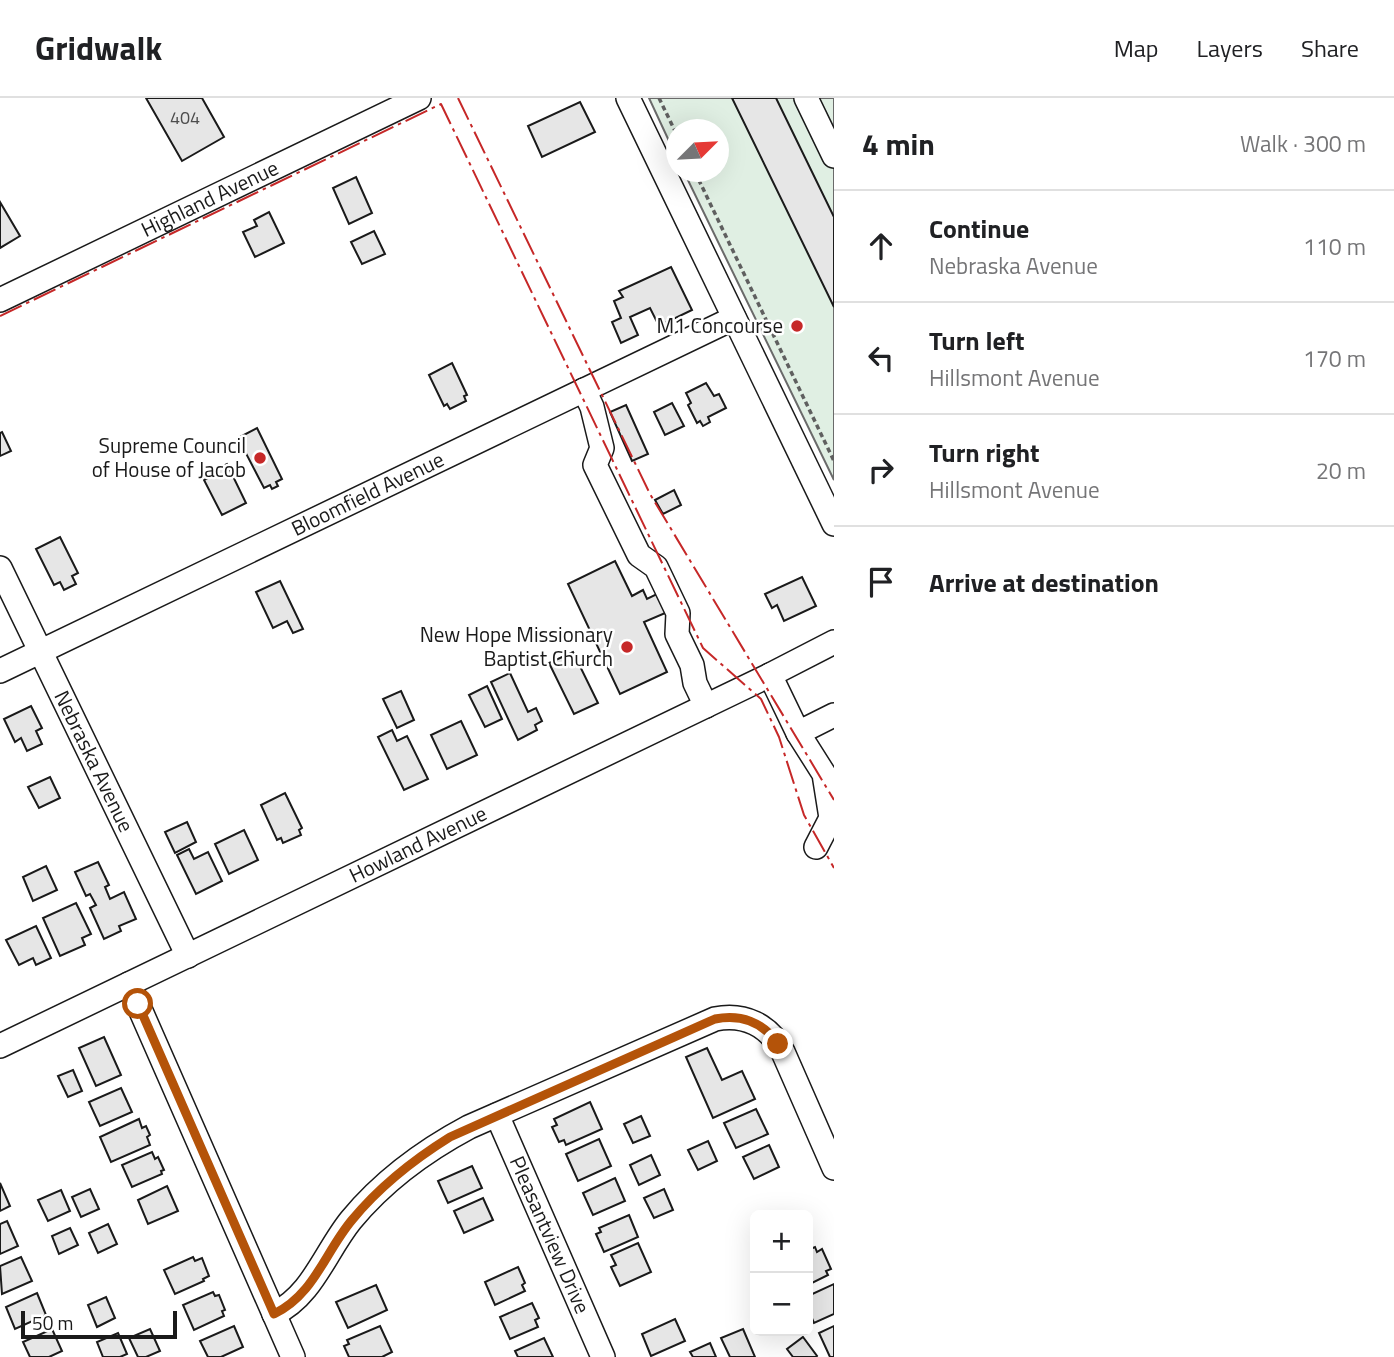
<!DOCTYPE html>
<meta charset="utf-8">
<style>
body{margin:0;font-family:"Titillium Web",sans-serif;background:#f2f2f2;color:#202124}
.controls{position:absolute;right:21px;bottom:21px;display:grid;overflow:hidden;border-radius:10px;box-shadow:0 7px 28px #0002}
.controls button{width:63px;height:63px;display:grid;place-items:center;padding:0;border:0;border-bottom:2px solid #e0e0e0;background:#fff;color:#202124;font:35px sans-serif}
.compass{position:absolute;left:666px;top:21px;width:63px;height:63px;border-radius:50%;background:#fff;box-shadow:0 7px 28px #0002;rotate:66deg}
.scale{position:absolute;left:21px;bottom:18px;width:156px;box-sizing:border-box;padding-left:7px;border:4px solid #1a1a1a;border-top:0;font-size:19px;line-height:24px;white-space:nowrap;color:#1a1a1a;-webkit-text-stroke:5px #fff;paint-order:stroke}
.stop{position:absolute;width:21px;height:21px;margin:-16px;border:5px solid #b45309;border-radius:50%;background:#fff}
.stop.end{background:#b45309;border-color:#fff;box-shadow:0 2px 7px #0008}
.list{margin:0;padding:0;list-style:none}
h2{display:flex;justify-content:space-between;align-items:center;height:91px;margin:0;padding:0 28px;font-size:30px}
h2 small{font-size:23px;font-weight:400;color:#757577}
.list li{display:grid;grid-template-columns:46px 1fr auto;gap:21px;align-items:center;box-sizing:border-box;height:112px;padding:0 28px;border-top:2px solid #e0e0e0}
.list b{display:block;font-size:26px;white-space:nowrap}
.list p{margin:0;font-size:23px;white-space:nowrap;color:#757577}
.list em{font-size:23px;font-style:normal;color:#757577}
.icon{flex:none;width:38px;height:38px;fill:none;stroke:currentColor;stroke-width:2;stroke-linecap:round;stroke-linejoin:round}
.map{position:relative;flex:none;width:834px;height:1259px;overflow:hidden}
header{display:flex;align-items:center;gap:42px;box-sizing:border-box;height:98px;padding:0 35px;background:#fff;border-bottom:2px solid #e0e0e0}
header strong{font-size:33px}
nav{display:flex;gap:38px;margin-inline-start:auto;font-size:24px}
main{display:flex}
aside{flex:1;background:#fff}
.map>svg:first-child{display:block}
</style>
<header>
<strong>Gridwalk</strong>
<nav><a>Map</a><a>Layers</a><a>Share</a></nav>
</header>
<main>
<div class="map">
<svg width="834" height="1259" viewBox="0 0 834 1259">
<rect width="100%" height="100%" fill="#fff"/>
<!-- green -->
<path fill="#e0efe3" stroke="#6a6a6a" stroke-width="2" d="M 649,0 L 834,0 L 834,382 L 684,74 L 718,74 L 718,32 L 676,32 L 676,58 Z"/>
<!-- building -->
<g fill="#e6e6e6" stroke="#1a1a1a" stroke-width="2">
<path d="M 146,0 L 202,0 L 224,39 L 182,63 Z"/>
<path d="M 732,0 L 776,0 L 834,119 L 834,209 Z"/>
<path d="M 580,4 L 595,34 L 542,59 L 528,28 Z"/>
<path d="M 356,79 L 372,115 L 349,126 L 333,90 Z"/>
<path d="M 0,104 L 20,138 L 0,150 Z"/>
<path d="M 269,114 L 284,145 L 255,159 L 243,134 L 257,128 L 254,122 Z"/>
<path d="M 374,133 L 385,156 L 362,166 L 351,144 Z"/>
<path d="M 671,169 L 692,212 L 659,228 L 650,210 L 630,219 L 638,237 L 621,245 L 612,224 L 621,220 L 614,203 L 623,199 L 619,193 Z"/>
<path d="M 452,265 L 467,297 L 464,298 L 466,303 L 450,311 L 447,306 L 444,308 L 429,277 Z"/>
<path d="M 706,285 L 714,298 L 719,296 L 726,310 L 708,319 L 710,324 L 703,328 L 700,323 L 697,325 L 688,307 L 691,305 L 686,295 Z"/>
<path d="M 672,305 L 684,328 L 665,337 L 654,314 Z"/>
<path d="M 626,307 L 648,356 L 632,363 L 610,314 Z"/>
<path d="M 257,330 L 282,381 L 276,384 L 278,388 L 272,391 L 270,387 L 264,390 L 238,340 Z"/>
<path d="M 2,334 L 11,353 L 0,358 L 0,335 Z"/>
<path d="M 227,366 L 246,405 L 222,417 L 204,382 L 216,376 L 214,372 Z"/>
<path d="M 674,392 L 681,407 L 663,416 L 655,402 Z"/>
<path d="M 60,439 L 78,475 L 72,478 L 76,486 L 64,492 L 60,484 L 54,487 L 36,451 Z"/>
<path d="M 615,463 L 632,498 L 643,492 L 647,501 L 661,494 L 670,513 L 644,524 L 667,574 L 620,596 L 568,486 Z"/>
<path d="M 802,479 L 816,508 L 784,523 L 777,507 L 772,510 L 765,496 Z"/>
<path d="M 280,483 L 303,531 L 293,535 L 287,523 L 273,530 L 256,494 Z"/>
<path d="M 573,554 L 598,605 L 574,616 L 549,565 Z"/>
<path d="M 510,575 L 528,614 L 536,610 L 542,623 L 535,627 L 537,632 L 518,642 L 491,584 Z"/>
<path d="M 487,588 L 502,621 L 485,629 L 469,597 Z"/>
<path d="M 401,593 L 414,622 L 397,630 L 383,601 Z"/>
<path d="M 31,608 L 42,630 L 36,633 L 42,646 L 27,653 L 21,640 L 15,644 L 4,621 Z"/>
<path d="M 461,623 L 477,657 L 447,671 L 431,637 Z"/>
<path d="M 392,632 L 397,643 L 407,638 L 428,681 L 404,692 L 378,639 Z"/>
<path d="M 50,679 L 60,700 L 39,710 L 28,689 Z"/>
<path d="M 285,695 L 302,730 L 299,732 L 301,737 L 283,745 L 281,740 L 277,742 L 261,707 Z"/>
<path d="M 187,724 L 196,744 L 175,755 L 165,734 Z"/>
<path d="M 244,732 L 258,762 L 229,776 L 215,746 Z"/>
<path d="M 189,751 L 194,761 L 208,754 L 222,783 L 196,796 L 177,757 Z"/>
<path d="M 98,764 L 109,787 L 105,789 L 110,801 L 124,794 L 136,821 L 119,828 L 121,833 L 104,841 L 90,810 L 96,807 L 90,796 L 86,798 L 75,774 Z"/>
<path d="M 46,768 L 57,792 L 33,803 L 23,779 Z"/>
<path d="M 76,805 L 91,836 L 82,840 L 85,847 L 60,858 L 43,820 Z"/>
<path d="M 36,828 L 51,860 L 36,867 L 33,860 L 19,867 L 6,842 Z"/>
<path d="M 104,939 L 121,977 L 96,988 L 79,950 Z"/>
<path d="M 707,950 L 722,982 L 742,973 L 755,1001 L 713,1020 L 686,959 Z"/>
<path d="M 73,972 L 82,993 L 68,999 L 58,978 Z"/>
<path d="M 121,990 L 132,1014 L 100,1028 L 89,1004 Z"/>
<path d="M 590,1004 L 602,1031 L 566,1047 L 564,1042 L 559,1044 L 552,1029 L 557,1027 L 554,1021 Z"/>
<path d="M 756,1011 L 768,1036 L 736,1050 L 724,1025 Z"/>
<path d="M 641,1018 L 650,1038 L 633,1045 L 624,1026 Z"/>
<path d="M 139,1021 L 142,1030 L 146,1028 L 150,1037 L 147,1039 L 150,1047 L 111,1064 L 100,1039 Z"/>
<path d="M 599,1041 L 611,1068 L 578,1083 L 566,1056 Z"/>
<path d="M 708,1043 L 717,1063 L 698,1072 L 688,1052 Z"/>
<path d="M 769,1047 L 779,1069 L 754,1081 L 743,1059 Z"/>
<path d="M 152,1054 L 155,1061 L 158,1059 L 164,1072 L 161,1073 L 162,1076 L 132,1089 L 122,1067 Z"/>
<path d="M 651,1057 L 660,1077 L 639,1087 L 630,1067 Z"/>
<path d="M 472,1068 L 482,1090 L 448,1105 L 438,1083 Z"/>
<path d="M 615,1080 L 625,1103 L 593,1117 L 583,1095 Z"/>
<path d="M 0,1085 L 10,1108 L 0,1113 Z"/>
<path d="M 167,1088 L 178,1113 L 148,1126 L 138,1102 Z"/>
<path d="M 90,1091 L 99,1111 L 81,1119 L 72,1099 Z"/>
<path d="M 664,1091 L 673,1112 L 654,1120 L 644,1100 Z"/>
<path d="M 61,1092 L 70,1113 L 48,1123 L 38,1102 Z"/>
<path d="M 483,1100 L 493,1122 L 464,1135 L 454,1113 Z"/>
<path d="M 629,1117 L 638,1139 L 604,1154 L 596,1136 L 601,1134 L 599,1130 Z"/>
<path d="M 7,1123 L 18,1148 L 0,1156 L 0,1126 Z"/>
<path d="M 108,1126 L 117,1146 L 98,1155 L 89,1135 Z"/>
<path d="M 70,1130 L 78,1147 L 59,1156 L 52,1138 Z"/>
<path d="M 638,1145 L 651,1174 L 620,1188 L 611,1169 L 616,1167 L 611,1157 Z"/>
<path d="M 815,1149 L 817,1154 L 822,1151 L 831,1171 L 826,1173 L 828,1177 L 808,1187 L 808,1152 Z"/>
<path d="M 21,1159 L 32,1183 L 2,1196 L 0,1168 Z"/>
<path d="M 193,1159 L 195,1163 L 202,1160 L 209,1178 L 203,1181 L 204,1183 L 175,1196 L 164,1172 Z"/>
<path d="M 518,1169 L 525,1185 L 522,1187 L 525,1193 L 495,1207 L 485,1184 Z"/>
<path d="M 834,1186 L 834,1216 L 814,1225 L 808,1211 L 808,1198 Z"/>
<path d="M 376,1187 L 387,1212 L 348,1230 L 336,1204 Z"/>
<path d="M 213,1194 L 215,1198 L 219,1197 L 225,1212 L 222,1213 L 224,1218 L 194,1232 L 183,1207 Z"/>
<path d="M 37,1195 L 46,1217 L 15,1231 L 6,1209 Z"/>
<path d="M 106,1199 L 115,1220 L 97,1229 L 88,1207 Z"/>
<path d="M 532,1205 L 539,1220 L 535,1222 L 538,1229 L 510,1241 L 500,1219 Z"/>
<path d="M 675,1221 L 685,1243 L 651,1258 L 642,1236 Z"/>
<path d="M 234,1228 L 243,1249 L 221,1259 L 208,1259 L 200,1243 Z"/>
<path d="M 380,1228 L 392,1254 L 382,1259 L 349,1259 L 344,1248 L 349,1246 L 347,1242 Z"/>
<path d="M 834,1228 L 834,1259 L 830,1259 L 819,1235 Z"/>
<path d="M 52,1231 L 62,1253 L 49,1259 L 30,1259 L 23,1244 Z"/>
<path d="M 150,1231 L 160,1253 L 146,1259 L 138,1259 L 129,1240 Z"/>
<path d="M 743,1231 L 755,1259 L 730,1259 L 721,1240 Z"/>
<path d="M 118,1235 L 127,1256 L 120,1259 L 103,1259 L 97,1244 Z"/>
<path d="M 803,1239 L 817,1258 L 816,1259 L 793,1259 L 787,1251 Z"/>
<path d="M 544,1240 L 553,1259 L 518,1259 L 515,1253 Z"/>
<path d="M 710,1245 L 716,1259 L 693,1259 L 690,1254 Z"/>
</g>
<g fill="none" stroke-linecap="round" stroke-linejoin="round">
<!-- minor casing -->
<g stroke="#1a1a1a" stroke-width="26">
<g id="minor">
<path d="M 628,0 L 834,426"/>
<path d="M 806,0 L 834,58"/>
<path id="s1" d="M 0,202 L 419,0"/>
<path d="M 584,292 L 592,309 L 602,350 L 595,367 L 639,457 L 656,469 L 678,515 L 677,536 L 692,567 L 695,585 L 706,608"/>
<path id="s2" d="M 0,470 L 188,858"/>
<path id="s3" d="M 0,573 L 734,220"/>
<path d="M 770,577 L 798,635 L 834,617"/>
<path d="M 798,635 L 824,676 L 831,720 L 816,749"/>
<path d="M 129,886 L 293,1259"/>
<path id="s4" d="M 0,948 L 770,577 L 834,544"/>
<path id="s5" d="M 497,1017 L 603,1259"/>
<path d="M 274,1216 C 313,1197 325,1154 351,1122 C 384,1082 424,1053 469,1029 L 715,921 C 744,915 769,927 783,954 L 834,1070"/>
</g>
</g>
<!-- path -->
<g stroke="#5f5f5f" stroke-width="3.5" stroke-dasharray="5 3.5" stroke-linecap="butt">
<path d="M 659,0 L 676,35"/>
<path d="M 695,74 L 834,363"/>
</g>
<!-- minor -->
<use href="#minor" stroke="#fff" stroke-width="23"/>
<!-- power -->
<g stroke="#c62828" stroke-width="2" stroke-dasharray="24 5 3.5 5" stroke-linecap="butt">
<path d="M 458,0 L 650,396 L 834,702"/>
<path d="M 0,218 L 441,6 L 703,550 L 761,601 L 779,639 L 804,717 L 834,770"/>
</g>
</g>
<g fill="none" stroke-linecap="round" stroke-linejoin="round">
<!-- route -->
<path stroke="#b45309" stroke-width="9" d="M 138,906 L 274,1216 C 314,1197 325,1154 352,1122 C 380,1088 413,1062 450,1039 L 715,921 C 741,916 763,924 778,946"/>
</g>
<!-- markers -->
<g fill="#c62828" stroke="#fff" stroke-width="2.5">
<circle cx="797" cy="228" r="7"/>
<circle cx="260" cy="360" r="7"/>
<circle cx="627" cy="549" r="7"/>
</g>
<g text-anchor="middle" stroke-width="5" stroke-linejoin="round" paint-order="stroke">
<!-- number labels -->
<g font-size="18" fill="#4d4d4d">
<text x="185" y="26">404</text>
</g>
<!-- street labels -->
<g font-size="21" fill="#1a1a1a" stroke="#fff">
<text dy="7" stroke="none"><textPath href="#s1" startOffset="233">Highland Avenue</textPath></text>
<text dy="7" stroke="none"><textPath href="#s3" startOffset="408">Bloomfield Avenue</textPath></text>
<text dy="7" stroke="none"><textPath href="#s2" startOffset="215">Nebraska Avenue</textPath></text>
<text dy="7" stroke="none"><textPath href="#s4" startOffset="464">Howland Avenue</textPath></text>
<text dy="7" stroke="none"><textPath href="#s5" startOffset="131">Pleasantview Drive</textPath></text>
</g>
<!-- poi labels -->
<g font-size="21" fill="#1a1a1a" stroke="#fff" text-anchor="end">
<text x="783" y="235">M1 Concourse</text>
<text x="246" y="355">Supreme Council<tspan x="246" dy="24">of House of Jacob</tspan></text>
<text x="613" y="544">New Hope Missionary<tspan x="613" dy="24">Baptist Church</tspan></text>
</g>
</g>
</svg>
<div class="controls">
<button>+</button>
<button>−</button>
</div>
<svg class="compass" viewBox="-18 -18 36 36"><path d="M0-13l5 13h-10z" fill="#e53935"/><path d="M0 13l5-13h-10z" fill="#757577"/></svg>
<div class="scale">50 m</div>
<div class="stop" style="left:138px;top:906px"></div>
<div class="stop end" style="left:778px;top:946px"></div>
</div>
<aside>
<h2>4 min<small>Walk · 300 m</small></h2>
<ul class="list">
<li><svg class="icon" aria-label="ahead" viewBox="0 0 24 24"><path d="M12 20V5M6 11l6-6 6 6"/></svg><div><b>Continue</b><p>Nebraska Avenue</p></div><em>110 m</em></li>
<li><svg class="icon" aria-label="left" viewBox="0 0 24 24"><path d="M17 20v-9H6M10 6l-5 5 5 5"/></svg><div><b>Turn left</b><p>Hillsmont Avenue</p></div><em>170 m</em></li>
<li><svg class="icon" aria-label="right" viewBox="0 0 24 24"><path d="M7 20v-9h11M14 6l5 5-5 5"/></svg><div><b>Turn right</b><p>Hillsmont Avenue</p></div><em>20 m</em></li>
<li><svg class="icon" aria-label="arrive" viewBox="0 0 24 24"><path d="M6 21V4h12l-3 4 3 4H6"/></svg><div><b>Arrive at destination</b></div></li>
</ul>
</aside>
</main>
